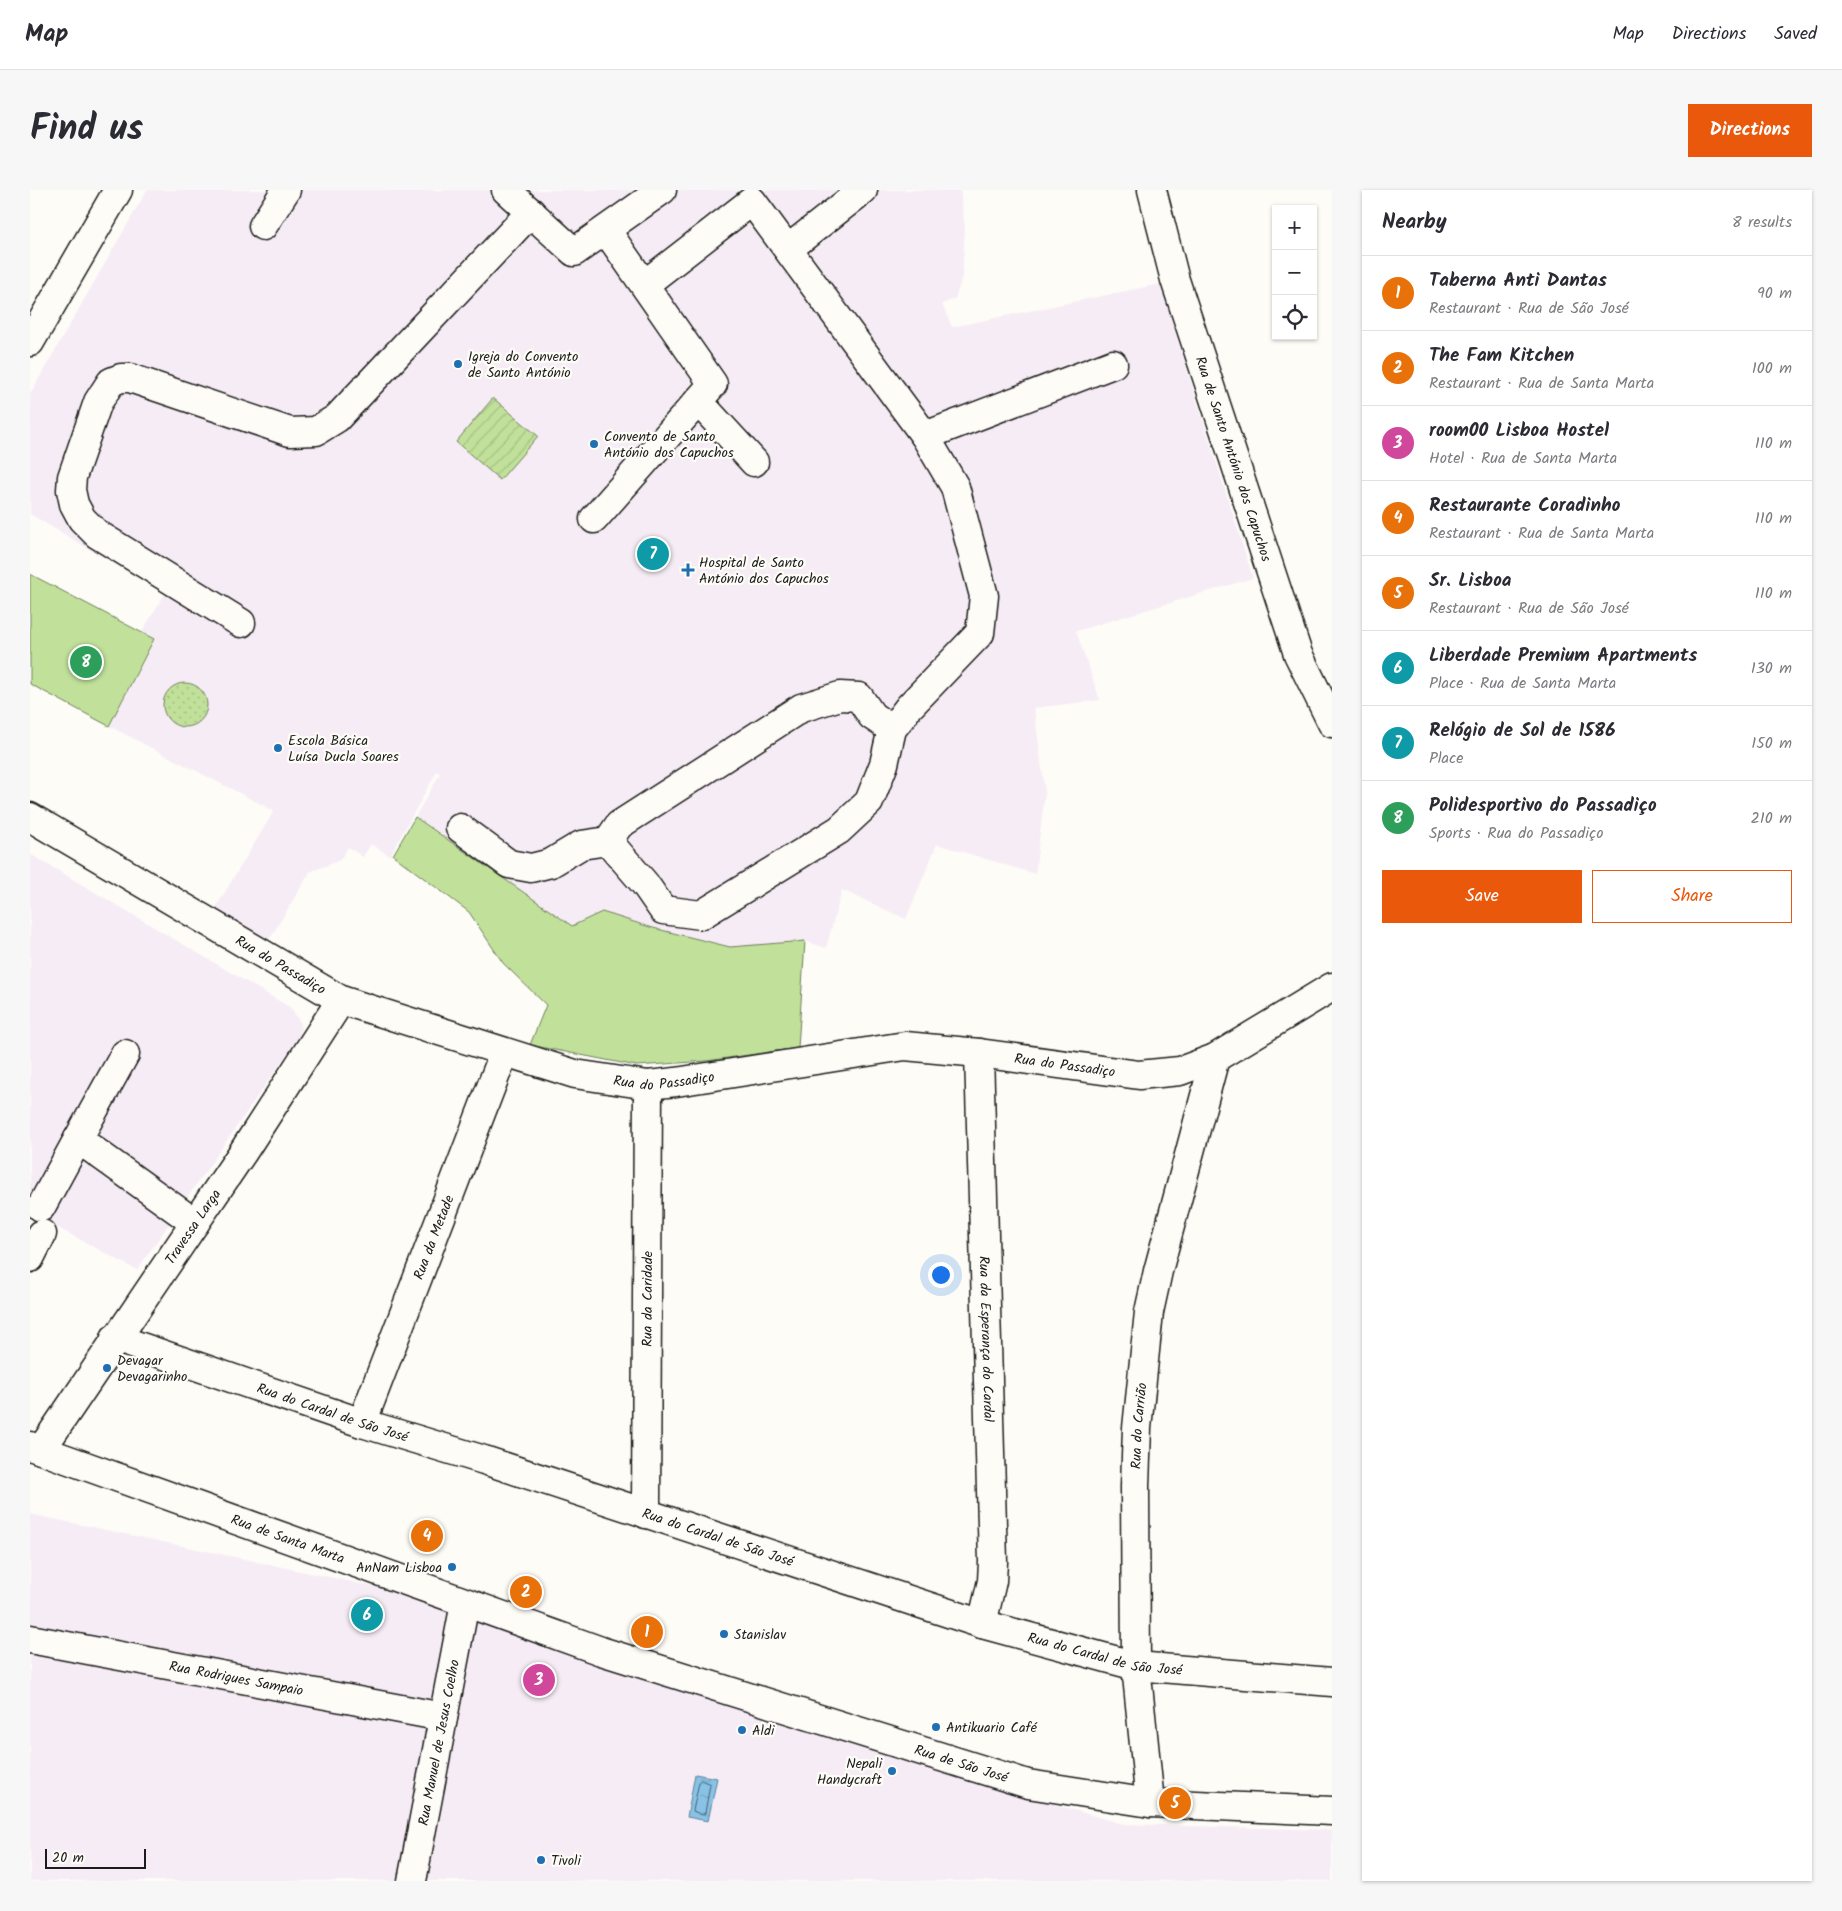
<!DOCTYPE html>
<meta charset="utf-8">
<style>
body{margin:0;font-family:Kalam,sans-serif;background:#f7f7f7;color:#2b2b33}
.controls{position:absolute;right:15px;top:15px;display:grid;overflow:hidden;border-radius:0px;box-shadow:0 1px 4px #0004}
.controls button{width:45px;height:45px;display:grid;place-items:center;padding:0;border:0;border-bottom:1px solid #e1e1e2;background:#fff;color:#2b2b33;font:25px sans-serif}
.scale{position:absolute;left:15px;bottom:12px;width:101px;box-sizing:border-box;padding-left:5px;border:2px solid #1c1c1c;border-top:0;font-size:14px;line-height:18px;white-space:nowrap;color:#1c1c1c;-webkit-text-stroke:4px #fdfcf7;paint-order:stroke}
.you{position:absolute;left:910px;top:1084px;width:18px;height:18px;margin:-12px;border:4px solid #fff;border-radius:50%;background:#1a73e8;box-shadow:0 0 0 8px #1a73e833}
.badge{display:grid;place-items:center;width:32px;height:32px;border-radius:50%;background:#ea580c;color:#fff;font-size:16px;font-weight:700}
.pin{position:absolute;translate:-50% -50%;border:2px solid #fff;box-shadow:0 1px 5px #0006}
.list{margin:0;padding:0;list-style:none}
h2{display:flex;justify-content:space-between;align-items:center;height:65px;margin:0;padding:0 20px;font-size:21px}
h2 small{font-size:16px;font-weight:400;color:#7c7c81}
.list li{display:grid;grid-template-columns:32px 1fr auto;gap:15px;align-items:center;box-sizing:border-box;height:75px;padding:0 20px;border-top:1px solid #e1e1e2}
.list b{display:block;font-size:19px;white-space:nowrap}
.list p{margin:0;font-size:16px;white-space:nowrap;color:#7c7c81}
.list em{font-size:16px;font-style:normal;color:#7c7c81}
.actions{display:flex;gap:10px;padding:15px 20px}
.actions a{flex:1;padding:11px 0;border:1px solid #ea580c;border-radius:0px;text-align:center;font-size:18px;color:#ea580c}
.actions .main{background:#ea580c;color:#fff}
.icon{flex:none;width:28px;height:28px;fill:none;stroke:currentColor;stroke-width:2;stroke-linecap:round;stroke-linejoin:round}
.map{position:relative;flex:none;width:1302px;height:1691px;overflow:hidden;border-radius:0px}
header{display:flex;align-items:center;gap:30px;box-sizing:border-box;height:70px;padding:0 25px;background:#fff;border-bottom:1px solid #e1e1e2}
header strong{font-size:24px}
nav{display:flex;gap:28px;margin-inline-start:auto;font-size:18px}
.intro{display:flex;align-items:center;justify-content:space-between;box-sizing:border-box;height:120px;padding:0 30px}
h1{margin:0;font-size:35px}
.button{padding:12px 22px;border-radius:0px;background:#ea580c;color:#fff;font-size:18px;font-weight:700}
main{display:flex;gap:30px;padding:0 30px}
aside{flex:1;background:#fff;border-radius:0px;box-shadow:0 1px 4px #0004}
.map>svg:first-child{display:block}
</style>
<header>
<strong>Map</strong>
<nav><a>Map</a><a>Directions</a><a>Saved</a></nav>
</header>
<div class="intro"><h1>Find us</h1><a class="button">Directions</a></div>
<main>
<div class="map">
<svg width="1302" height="1691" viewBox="0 0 1302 1691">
<defs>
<pattern id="park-dots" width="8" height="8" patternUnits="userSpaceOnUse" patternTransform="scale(1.25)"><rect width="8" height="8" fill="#c1e19a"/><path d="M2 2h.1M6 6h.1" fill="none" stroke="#a5c084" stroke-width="1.8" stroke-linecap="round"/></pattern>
<pattern id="garden-furrows" width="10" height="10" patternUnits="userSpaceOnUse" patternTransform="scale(1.25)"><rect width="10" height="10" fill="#c1e19a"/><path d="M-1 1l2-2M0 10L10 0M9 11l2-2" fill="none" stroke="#a5c084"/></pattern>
<pattern id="water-ripples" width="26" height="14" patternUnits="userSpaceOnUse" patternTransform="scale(1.25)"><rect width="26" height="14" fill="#88c3e7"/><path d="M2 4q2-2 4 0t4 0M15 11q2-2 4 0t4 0" fill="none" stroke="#75a7c6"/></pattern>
</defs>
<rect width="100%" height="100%" fill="#fdfcf7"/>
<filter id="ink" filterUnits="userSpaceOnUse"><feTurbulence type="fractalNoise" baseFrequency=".02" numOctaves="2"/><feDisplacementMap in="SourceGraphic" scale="10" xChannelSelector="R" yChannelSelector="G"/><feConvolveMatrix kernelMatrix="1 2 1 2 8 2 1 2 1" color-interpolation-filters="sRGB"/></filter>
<g filter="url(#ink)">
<!-- built -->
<g fill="#f6ecf5">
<path d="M 117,0 L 930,0 L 935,37 L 932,87 L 925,109 L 912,114 L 922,137 L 1130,94 L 1223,388 L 1046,441 L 1070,510 L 1004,518 L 1015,602 L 1005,684 L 907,654 L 876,729 L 812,700 L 796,758 L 775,751 L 700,757 L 623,738 L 572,722 L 542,736 L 385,627 L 410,584 L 407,581 L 360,666 L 341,654 L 333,667 L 318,657 L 310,670 L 280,682 L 236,755 L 183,722 L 244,621 L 79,536 L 124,450 L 111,443 L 135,404 L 0,324 L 0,204 Z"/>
<path d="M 0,664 L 261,818 L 271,834 L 270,845 L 107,1080 L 0,1023 Z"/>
<path d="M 0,1324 L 432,1415 L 910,1582 L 1093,1634 L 1302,1640 L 1302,1691 L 0,1691 Z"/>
</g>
<!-- grass -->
<g fill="#c1e19a" stroke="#6e7e5b">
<path d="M 0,384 L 124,449 L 79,536 L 0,494 Z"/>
<path d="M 385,627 L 542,736 L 572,722 L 623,738 L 700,757 L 775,751 L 768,858 L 676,871 L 607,876 L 500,855 L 516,815 L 473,773 L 439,722 L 363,665 Z"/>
</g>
<!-- park -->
<circle fill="url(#park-dots)" stroke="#6e7e5b" cx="155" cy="515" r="22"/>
<!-- garden -->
<path fill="url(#garden-furrows)" stroke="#6e7e5b" d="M 463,208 L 508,246 L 470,290 L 426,252 Z"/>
<!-- water -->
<path fill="url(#water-ripples)" stroke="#5d8096" d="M 665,1584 L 687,1588 L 678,1631 L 657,1627 Z"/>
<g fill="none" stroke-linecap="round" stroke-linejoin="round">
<!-- shore -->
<path stroke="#475f6d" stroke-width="1" d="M 671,1590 L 680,1594 L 675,1623 L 672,1625 L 663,1621 L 669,1592 Z"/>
<!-- minor casing -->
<g stroke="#1c1c1c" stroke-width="31">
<g id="minor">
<path d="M 476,0 L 544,62 L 632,0"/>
<path id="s1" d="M 1122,0 L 1145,90 L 1268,464 L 1302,533"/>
<path d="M 233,36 L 256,0"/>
<path d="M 758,59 L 833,0"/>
<path d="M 0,152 L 88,0"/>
<path d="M 668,211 L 724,272"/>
<path d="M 895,246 L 1083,174"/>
<path d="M 564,329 L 683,194 L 576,40"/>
<path d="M 211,433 L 67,344 L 52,329 L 44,314 L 41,300 L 42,287 L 68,212 L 81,192 L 91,188 L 100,188 L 260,242 L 286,241 L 307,228 L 501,22"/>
<path id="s2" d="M 0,627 L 311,810 L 545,884 L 618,895 L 646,892 L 875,856 L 949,863 L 1109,885 L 1150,881 L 1185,868 L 1302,797"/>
<path d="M 430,638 L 479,674 L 501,678 L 521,673 L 551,655 L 578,651 L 615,694 L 633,720 L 671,725 L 809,640 L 839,612 L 854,574 L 862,539 L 879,517 L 950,443 L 954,406 L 925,297 L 895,246 L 722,11 L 615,94"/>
<path d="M 578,651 L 589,635 L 771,518 L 810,506 L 829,507 L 842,526 L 862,539"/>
<path id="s3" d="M 949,863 L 963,1372 L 962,1391 L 952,1434"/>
<path d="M 48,949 L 95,864"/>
<path d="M 11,1017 L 48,949 L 165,1033"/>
<path d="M 0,1068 L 12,1044"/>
<path id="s4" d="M 85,1148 L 332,1233 L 454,1270 L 952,1434 L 1106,1476 L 1302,1492"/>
<path id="s5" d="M 332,1233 L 474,863"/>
<path id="s6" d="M 0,1256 L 571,1461 L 998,1594 L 1120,1613 L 1302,1621"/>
<path id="s7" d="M 11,1260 L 213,962 L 311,810"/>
<path id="s8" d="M 616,1324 L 618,895"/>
<path id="s9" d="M 0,1449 L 413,1527"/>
<path id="s10" d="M 1120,1613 L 1106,1476 L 1105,1296 L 1107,1238 L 1119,1122 L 1128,1081 L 1185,868"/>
<path id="s11" d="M 382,1691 L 435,1413"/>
</g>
</g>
<!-- minor -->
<use href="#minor" stroke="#fdfcf7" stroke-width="28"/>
</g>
</g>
<!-- markers -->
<g fill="#1f6fb2" stroke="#fdfcf7" stroke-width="2">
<circle cx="428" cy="174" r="5"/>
<circle cx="564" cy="254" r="5"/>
<path d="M655.5 372.5h5v5h5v5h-5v5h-5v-5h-5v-5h5z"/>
<circle cx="248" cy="558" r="5"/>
<circle cx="77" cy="1178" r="5"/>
<circle cx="422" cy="1377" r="5"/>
<circle cx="694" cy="1444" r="5"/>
<circle cx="906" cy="1537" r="5"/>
<circle cx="712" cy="1540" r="5"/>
<circle cx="862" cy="1581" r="5"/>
<circle cx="511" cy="1670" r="5"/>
</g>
<g text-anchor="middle" stroke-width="4.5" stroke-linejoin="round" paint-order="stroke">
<!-- poi labels -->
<g font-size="14" fill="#1c1c1c" stroke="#fdfcf7" text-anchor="start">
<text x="438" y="171">Igreja do Convento<tspan x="438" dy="16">de Santo António</tspan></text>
<text x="574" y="251">Convento de Santo<tspan x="574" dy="16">António dos Capuchos</tspan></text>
<text x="669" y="377">Hospital de Santo<tspan x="669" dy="16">António dos Capuchos</tspan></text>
<text x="258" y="555">Escola Básica<tspan x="258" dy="16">Luísa Ducla Soares</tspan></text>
<text x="87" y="1175">Devagar<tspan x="87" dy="16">Devagarinho</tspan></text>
<text x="412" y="1382" text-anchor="end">AnNam Lisboa</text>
<text x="704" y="1449">Stanislav</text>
<text x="916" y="1542">Antikuario Café</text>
<text x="722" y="1545">Aldi</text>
<text x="852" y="1578" text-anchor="end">Nepali<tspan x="852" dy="16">Handycraft</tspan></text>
<text x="521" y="1675">Tivoli</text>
</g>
<!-- street labels -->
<g font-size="14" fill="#1c1c1c" stroke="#fdfcf7">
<text dy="5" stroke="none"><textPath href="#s1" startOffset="281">Rua de Santo António dos Capuchos</textPath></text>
<text dy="5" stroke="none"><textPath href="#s2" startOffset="291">Rua do Passadiço</textPath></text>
<text dy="5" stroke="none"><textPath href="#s2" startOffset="1101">Rua do Passadiço</textPath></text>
<text dy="5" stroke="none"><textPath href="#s2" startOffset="696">Rua do Passadiço</textPath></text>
<text dy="5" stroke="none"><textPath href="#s7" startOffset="270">Travessa Larga</textPath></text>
<text dy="5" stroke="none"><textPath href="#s5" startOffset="199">Rua da Metade</textPath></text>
<text dy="5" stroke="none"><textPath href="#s8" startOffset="215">Rua da Caridade</textPath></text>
<text dy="5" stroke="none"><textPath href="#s3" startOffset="286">Rua da Esperança do Cardal</textPath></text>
<text dy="5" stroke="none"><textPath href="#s4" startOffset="230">Rua do Cardal de São José</textPath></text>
<text dy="5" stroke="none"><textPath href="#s10" startOffset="378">Rua do Carrião</textPath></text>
<text dy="5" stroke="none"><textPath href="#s4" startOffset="635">Rua do Cardal de São José</textPath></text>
<text dy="5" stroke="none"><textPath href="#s6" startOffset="274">Rua de Santa Marta</textPath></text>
<text dy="5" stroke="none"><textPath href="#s4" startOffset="1040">Rua do Cardal de São José</textPath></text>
<text dy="5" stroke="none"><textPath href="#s9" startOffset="210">Rua Rodrigues Sampaio</textPath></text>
<text dy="5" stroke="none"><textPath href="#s11" startOffset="141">Rua Manuel de Jesus Coelho</textPath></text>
<text dy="5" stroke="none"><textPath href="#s6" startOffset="984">Rua de São José</textPath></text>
</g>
</g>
</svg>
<div class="controls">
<button>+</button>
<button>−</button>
<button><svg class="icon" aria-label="locate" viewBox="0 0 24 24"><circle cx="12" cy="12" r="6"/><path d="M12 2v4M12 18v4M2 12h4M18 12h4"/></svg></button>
</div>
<div class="scale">20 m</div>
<div class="you"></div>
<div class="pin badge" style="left:617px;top:1442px;background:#e8710a">1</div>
<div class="pin badge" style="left:496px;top:1402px;background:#e8710a">2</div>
<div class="pin badge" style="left:509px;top:1490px;background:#d1479c">3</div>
<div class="pin badge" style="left:397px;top:1346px;background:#e8710a">4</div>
<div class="pin badge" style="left:1145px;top:1613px;background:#e8710a">5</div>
<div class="pin badge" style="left:337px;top:1425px;background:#0f9aa8">6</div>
<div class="pin badge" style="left:623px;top:364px;background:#0f9aa8">7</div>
<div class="pin badge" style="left:56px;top:472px;background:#2e9e5b">8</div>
</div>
<aside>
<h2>Nearby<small>8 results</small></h2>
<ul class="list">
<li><span class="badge" style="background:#e8710a">1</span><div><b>Taberna Anti Dantas</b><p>Restaurant · Rua de São José</p></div><em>90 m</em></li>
<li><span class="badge" style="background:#e8710a">2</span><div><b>The Fam Kitchen</b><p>Restaurant · Rua de Santa Marta</p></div><em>100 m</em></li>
<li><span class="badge" style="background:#d1479c">3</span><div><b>room00 Lisboa Hostel</b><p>Hotel · Rua de Santa Marta</p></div><em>110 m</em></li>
<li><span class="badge" style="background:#e8710a">4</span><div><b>Restaurante Coradinho</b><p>Restaurant · Rua de Santa Marta</p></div><em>110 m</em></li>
<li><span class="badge" style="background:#e8710a">5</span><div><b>Sr. Lisboa</b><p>Restaurant · Rua de São José</p></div><em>110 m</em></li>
<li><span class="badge" style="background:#0f9aa8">6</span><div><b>Liberdade Premium Apartments</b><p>Place · Rua de Santa Marta</p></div><em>130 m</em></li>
<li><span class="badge" style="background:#0f9aa8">7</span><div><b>Relógio de Sol de 1586</b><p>Place</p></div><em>150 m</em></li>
<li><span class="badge" style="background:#2e9e5b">8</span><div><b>Polidesportivo do Passadiço</b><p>Sports · Rua do Passadiço</p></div><em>210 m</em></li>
</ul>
<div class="actions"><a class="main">Save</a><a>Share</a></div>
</aside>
</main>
